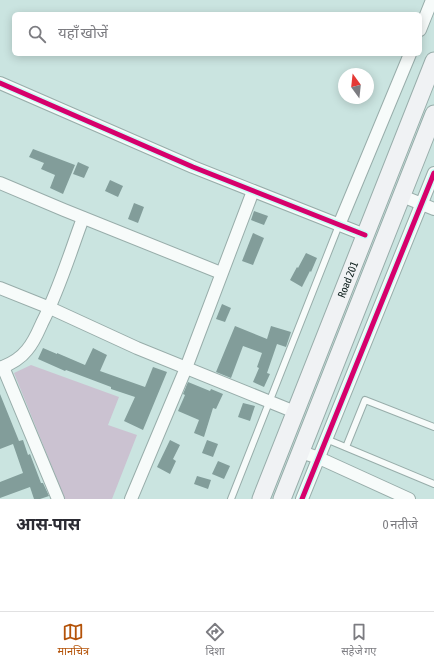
<!DOCTYPE html>
<html lang="hi">
<meta charset="utf-8">
<style>
body{margin:0;font-family:"Asap Condensed","Noto Sans Devanagari",sans-serif;background:#f7f7f7;color:#2b2b33}
.compass{position:absolute;left:338px;top:68px;width:36px;height:36px;border-radius:50%;background:#fff;box-shadow:0 2px 10px #0003;rotate:345deg}
.list{margin:0;padding:0;list-style:none}
h2{display:flex;justify-content:space-between;align-items:center;height:52px;margin:0;padding:0 16px;font-size:17px}
h2 small{font-size:13px;font-weight:400;color:#7c7c81}
.icon{flex:none;width:22px;height:22px;fill:none;stroke:currentColor;stroke-width:2;stroke-linecap:round;stroke-linejoin:round}
.map{position:relative;flex:none;width:434px;height:499px;overflow:hidden}
.search{position:absolute;background:#fff;box-shadow:0 2px 10px #0003;left:12px;right:12px;top:12px;height:44px;display:flex;align-items:center;gap:10px;box-sizing:border-box;padding:0 14px;border-radius:6px;color:#7c7c81;font-size:15px}
.sheet{height:112px;background:#fff}
nav{display:flex;justify-content:space-around;align-items:center;box-sizing:border-box;height:56px;border-top:1px solid #e1e1e2;background:#fff;font-size:11px;color:#7c7c81}
nav a{display:grid;justify-items:center;gap:2px}
nav .on{color:#b45309}
.map>svg:first-child{display:block}
</style>
<div class="map">
<svg width="434" height="499" viewBox="0 0 434 499">
<rect width="100%" height="100%" fill="#cae4e0"/>
<!-- green -->
<path fill="#cbc2d1" d="M 31,365 L 119,397 L 108,425 L 137,435 L 112,499 L 65,499 L 14,373 Z"/>
<!-- building -->
<g fill="#829d9a">
<path d="M 33,149 L 75,165 L 63,194 L 50,188 L 55,175 L 41,169 L 44,163 L 29,157 Z"/>
<path d="M 78,162 L 89,167 L 84,178 L 73,174 Z"/>
<path d="M 110,180 L 123,186 L 118,197 L 105,191 Z"/>
<path d="M 134,203 L 144,207 L 138,223 L 128,219 Z"/>
<path d="M 254,211 L 268,216 L 264,225 L 251,220 Z"/>
<path d="M 253,233 L 264,238 L 253,265 L 242,261 Z"/>
<path d="M 306,253 L 317,258 L 311,272 L 310,271 L 302,287 L 290,280 L 297,267 L 298,268 Z"/>
<path d="M 222,304 L 231,308 L 225,322 L 216,319 Z"/>
<path d="M 235,326 L 267,339 L 271,326 L 291,332 L 286,347 L 277,344 L 267,373 L 270,374 L 264,387 L 253,382 L 259,368 L 257,367 L 262,353 L 243,346 L 231,378 L 216,372 Z"/>
<path d="M 43,348 L 57,354 L 57,353 L 85,365 L 93,348 L 107,355 L 100,371 L 145,387 L 153,367 L 167,372 L 143,430 L 124,421 L 135,397 L 111,389 L 111,387 L 66,370 L 65,371 L 38,359 Z"/>
<path d="M 188,382 L 210,391 L 211,389 L 223,394 L 216,409 L 213,408 L 204,437 L 194,433 L 199,420 L 178,411 L 185,395 L 183,394 Z"/>
<path d="M 0,394 L 19,441 L 23,440 L 28,455 L 30,454 L 41,483 L 43,483 L 49,496 L 40,499 L 34,499 L 30,487 L 0,498 L 0,482 L 23,473 L 13,444 L 0,449 Z"/>
<path d="M 243,403 L 255,406 L 250,421 L 238,417 Z"/>
<path d="M 170,440 L 180,445 L 173,459 L 176,461 L 170,474 L 157,467 Z"/>
<path d="M 207,440 L 218,444 L 213,457 L 202,453 Z"/>
<path d="M 218,461 L 230,466 L 224,479 L 212,474 Z"/>
<path d="M 197,476 L 211,480 L 208,489 L 194,484 Z"/>
</g>
<g fill="none" stroke-linecap="round" stroke-linejoin="round">
<!-- lane casing -->
<g stroke="#98adaa" stroke-width="8">
<g id="lane">
<path d="M 326,439 L 434,484"/>
<path d="M 346,447 L 365,400 L 434,427"/>
<path d="M 231,499 L 339,225"/>
</g>
</g>
<!-- street casing -->
<g stroke="#98adaa" stroke-width="14">
<g id="street">
<path d="M 420,30 L 432,0"/>
<path d="M 0,83 L 193,167 L 365,235"/>
<path d="M 0,183 L 64,210 L 221,273"/>
<path d="M 402,196 L 434,209"/>
<path d="M 339,225 L 410,54"/>
<path d="M 0,288 L 50,308 L 137,348 L 295,412"/>
<path d="M 3,367 L 58,499"/>
<path d="M 0,368 C 11,364 20,359 27,350 C 34,342 38,332 42,323 C 59,290 70,253 83,218"/>
<path d="M 301,452 L 319,458 L 409,499"/>
<path d="M 131,499 L 186,368 L 253,191"/>
<path d="M 302,499 L 434,173"/>
</g>
</g>
<!-- secondary casing -->
<g stroke="#98adaa" stroke-width="19">
<g id="secondary">
<path id="s1" d="M 261,499 L 434,61"/>
<path d="M 282,499 L 434,114"/>
</g>
</g>
<!-- lane -->
<use href="#lane" stroke="#f7fbfa" stroke-width="6"/>
<!-- street -->
<use href="#street" stroke="#f7fbfa" stroke-width="12"/>
<!-- secondary -->
<use href="#secondary" stroke="#f0f2f4" stroke-width="17"/>
<!-- cycleway casing -->
<g stroke="#ccfcf6" stroke-width="8">
<g id="cycleway">
<path d="M 0,83 L 193,167 L 365,235"/>
<path d="M 302,499 L 434,173"/>
</g>
</g>
<!-- cycleway -->
<use href="#cycleway" stroke="#d6006c" stroke-width="5"/>
</g>
<g text-anchor="middle" stroke-width="3" stroke-linejoin="round" paint-order="stroke">
<!-- street labels -->
<g font-size="11" fill="#091b19" stroke="#ccfcf6">
<text dy="4" stroke="none"><textPath href="#s1" startOffset="236">Road 201</textPath></text>
</g>
</g>
</svg>
<svg class="compass" viewBox="-18 -18 36 36"><path d="M0-13l5 13h-10z" fill="#e53935"/><path d="M0 13l5-13h-10z" fill="#7c7c81"/></svg>
<div class="search"><svg class="icon" aria-label="search" viewBox="0 0 24 24"><circle cx="10" cy="10" r="6"/><path d="M15 15l6 6"/></svg>यहाँ खोजें</div>
</div>
<section class="sheet">
<h2>आस-पास<small>0 नतीजे</small></h2>
<ul class="list">
</ul>
</section>
<nav>
<a class="on"><svg class="icon" aria-label="map" viewBox="0 0 24 24"><path d="M3 6l6-2 6 2 6-2v14l-6 2-6-2-6 2zM9 4v14M15 6v14"/></svg>मानचित्र</a>
<a><svg class="icon" aria-label="directions" viewBox="0 0 24 24"><path d="M12 3l9 9-9 9-9-9zM9 14v-3h6M13 9l2 2-2 2"/></svg>दिशा</a>
<a><svg class="icon" aria-label="saved" viewBox="0 0 24 24"><path d="M7 4h10v16l-5-4-5 4z"/></svg>सहेजे गए</a>
</nav>
